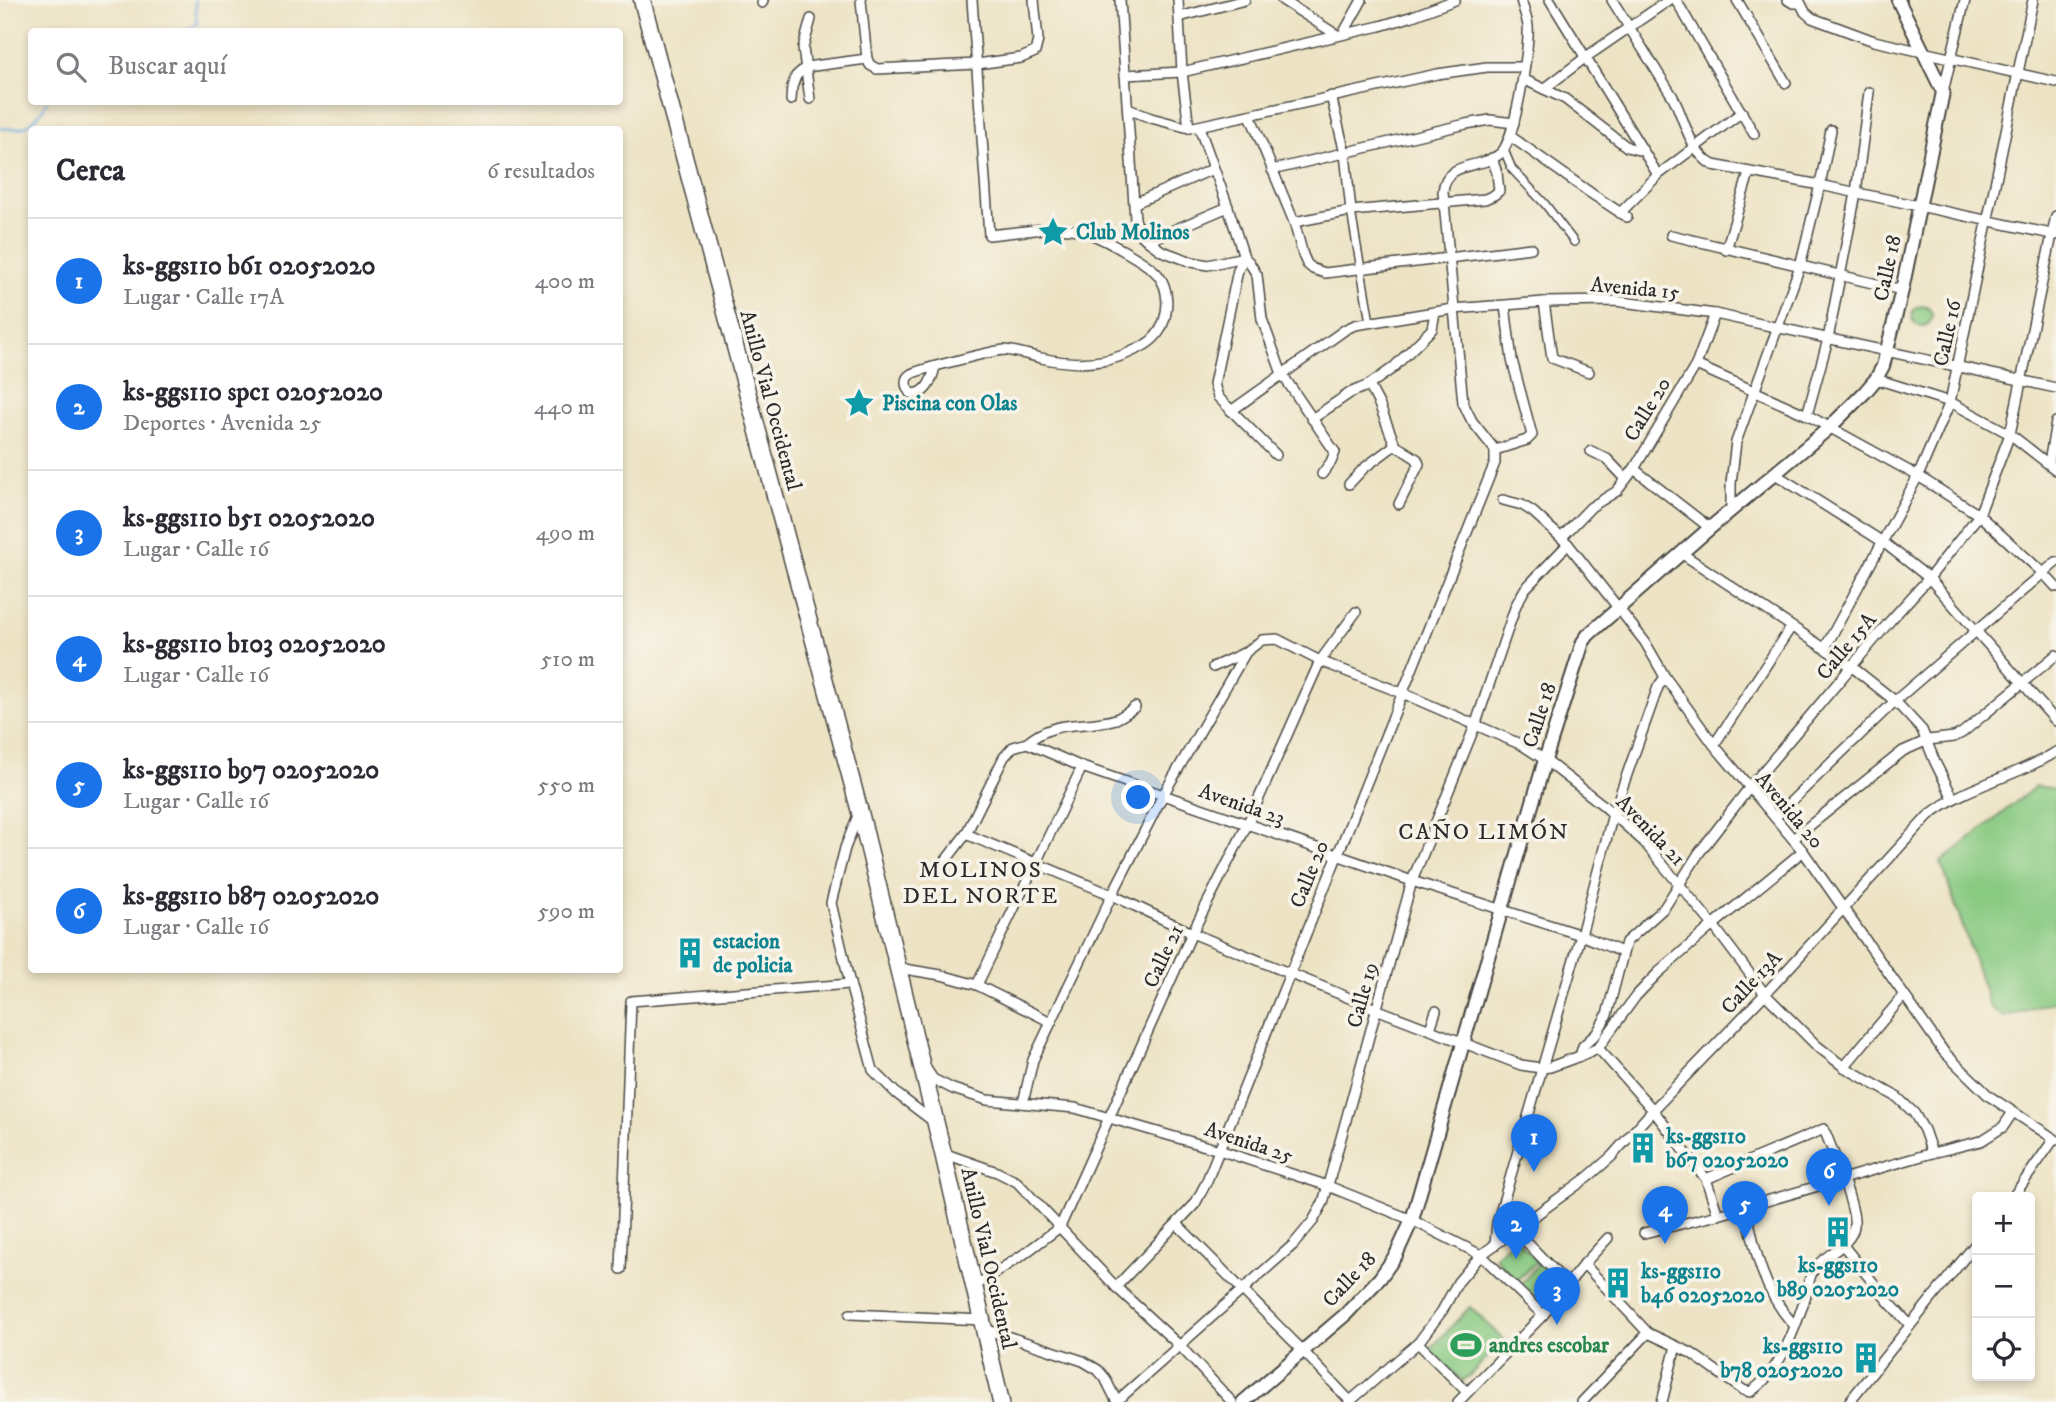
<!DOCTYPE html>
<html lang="es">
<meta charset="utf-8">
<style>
body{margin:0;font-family:"IM FELL DW Pica",serif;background:#f7f7f7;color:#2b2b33}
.controls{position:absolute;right:21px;bottom:21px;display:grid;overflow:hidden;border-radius:7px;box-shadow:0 4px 10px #0003}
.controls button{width:63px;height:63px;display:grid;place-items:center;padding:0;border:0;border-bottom:2px solid #e1e1e2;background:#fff;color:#2b2b33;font:35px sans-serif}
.you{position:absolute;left:1139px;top:798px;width:24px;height:24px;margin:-18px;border:5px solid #fff;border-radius:50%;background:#1a73e8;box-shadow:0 0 0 10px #1a73e833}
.badge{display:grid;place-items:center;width:46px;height:46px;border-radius:50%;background:#1a73e8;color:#fff;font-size:23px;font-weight:700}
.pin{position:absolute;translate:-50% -58px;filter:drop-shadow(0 2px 4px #0008)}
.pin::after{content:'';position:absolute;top:37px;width:24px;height:21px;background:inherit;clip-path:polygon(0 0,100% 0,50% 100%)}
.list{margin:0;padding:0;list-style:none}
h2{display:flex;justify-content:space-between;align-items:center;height:91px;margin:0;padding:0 28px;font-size:30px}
h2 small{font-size:23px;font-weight:400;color:#7c7c81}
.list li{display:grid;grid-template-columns:46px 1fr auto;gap:21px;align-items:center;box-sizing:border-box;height:126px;padding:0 28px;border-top:2px solid #e1e1e2}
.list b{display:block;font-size:26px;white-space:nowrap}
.list p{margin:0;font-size:23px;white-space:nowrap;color:#7c7c81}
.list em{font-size:23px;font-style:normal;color:#7c7c81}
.icon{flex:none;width:38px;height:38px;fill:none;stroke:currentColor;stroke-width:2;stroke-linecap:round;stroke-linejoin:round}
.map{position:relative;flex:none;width:2056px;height:1402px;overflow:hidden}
.search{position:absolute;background:#fff;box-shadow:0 4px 10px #0003;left:28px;top:28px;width:595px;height:77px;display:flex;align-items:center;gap:18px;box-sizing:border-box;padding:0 24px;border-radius:7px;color:#7c7c81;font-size:26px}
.panel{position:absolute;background:#fff;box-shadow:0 4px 10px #0003;left:28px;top:126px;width:595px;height:847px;border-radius:7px}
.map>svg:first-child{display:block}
</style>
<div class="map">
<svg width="2056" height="1402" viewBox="0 0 2056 1402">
<rect width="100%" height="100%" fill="#f7f3e8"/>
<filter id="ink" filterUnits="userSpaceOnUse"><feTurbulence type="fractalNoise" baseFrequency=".0143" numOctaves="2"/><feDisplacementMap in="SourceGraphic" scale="14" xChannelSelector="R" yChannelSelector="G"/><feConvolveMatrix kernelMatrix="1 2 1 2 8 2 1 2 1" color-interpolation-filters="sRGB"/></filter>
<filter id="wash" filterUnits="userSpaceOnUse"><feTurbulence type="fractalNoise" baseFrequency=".00686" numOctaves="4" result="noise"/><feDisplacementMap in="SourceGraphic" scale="28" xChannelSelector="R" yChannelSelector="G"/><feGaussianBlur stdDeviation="1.57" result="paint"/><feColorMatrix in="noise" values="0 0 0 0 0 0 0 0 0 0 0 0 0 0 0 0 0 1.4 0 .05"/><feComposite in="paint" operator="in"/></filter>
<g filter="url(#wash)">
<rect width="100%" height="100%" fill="#ede3c4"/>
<!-- green -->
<g fill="#89ca82" stroke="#5a7a56" stroke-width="2">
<circle cx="1922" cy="316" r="10"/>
<path d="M 2036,786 L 2056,789 L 2056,1001 L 2004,1017 L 1990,1007 L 1941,862 Z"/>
<path d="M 1515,1238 L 1537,1261 L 1516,1281 L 1495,1257 Z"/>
<path d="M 1539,1263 L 1563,1284 L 1544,1306 L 1520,1285 Z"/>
<path d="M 1470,1307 L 1504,1340 L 1463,1382 L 1429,1350 Z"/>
</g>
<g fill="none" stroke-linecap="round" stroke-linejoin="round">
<!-- stream -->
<g stroke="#69abdd" stroke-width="2.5">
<path d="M 183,32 L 197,24 L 195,0"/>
<path d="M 0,128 C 26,132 35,123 47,102"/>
</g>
</g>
</g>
<g filter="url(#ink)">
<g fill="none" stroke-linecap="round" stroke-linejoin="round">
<!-- pedestrian casing -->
<g stroke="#484742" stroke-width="10">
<g id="pedestrian">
<path d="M 1504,150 L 1512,169 L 1545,204 L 1574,242"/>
<path d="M 1351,211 L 1370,322"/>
</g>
</g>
<!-- minor casing -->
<g stroke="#484742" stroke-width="12">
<g id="minor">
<path d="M 861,0 L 867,59 L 870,65 L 877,69 L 977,64 L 1021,58 L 1035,52 L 1038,40 L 1034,0"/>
<path d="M 972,0 L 989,235 L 1044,229"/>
<path d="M 1120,0 L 1135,219 L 1139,233 L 1148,241 L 1162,251 L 1192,262 L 1208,265 L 1244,257"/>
<path d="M 1178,0 L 1182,72 L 1189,128"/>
<path d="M 1282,0 L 1337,35"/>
<path d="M 1550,0 L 1658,175"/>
<path d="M 1612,0 L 1673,97 C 1685,120 1689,151 1713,165 L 1820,185 L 2056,235"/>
<path d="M 1676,0 L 1754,134"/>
<path d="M 1737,0 L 1786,83"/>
<path d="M 1788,0 L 1793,3 L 1800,3"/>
<path d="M 1799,0 L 1805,12 L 1812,18 L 1874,41 L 2056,82"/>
<path d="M 762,3 L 763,0"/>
<path d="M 1179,17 L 1245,0"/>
<path d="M 1343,34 L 1362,0"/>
<path d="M 1125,75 L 1182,72 L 1380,26 L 1410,17 L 1455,0"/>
<path d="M 1523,79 L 1565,99 L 1627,147 L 1642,151"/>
<path d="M 1544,89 L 1586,57 L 1669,0"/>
<path d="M 1943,92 L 1965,0"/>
<path d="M 1331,96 L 1345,153 L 1351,211"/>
<path d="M 810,99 L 803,48 L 811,19"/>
<path d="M 791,100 L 792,87 L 796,76 L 806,67 L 867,59"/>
<path d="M 1128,109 L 1151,118 L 1189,128 L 1437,74 L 1487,67 L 1524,67"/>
<path d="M 1250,115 L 1294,222 L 1303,255 L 1307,264 L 1313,269 L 1325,273 L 1531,248"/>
<path d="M 1199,127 L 1228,207 L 1244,257 L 1249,262 L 1257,275 L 1262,319 L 1282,374 L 1335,452 L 1331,462 L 1322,474"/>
<path d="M 1510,136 L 1592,194 L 1627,217"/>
<path d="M 1272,170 L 1466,124 L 1490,120 L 1514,123"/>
<path d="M 1135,203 L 1213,169"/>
<path d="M 1620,213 L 1658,175 L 1742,112"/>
<path d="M 1294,222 L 1351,211 L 1485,199 L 1494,195 L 1499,191 L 1497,173 L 1492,158"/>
<path d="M 1671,235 L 1902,290"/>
<path d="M 1148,241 L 1228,207"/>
<path d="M 1726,250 L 1749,173"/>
<path d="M 1244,257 L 1238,270 L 1214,384 L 1218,397 L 1276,455"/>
<path d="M 1544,302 L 1552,358 L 1589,372"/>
<path d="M 1696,365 L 1807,415 L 1918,476 L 1979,515 L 2044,574 L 2056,587"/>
<path d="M 935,367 C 932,380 926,397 910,393 C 906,387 903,379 911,374 C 917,370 996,350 1004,350 C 1016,351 1029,355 1041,358 C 1072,365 1106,365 1135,350 C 1147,345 1157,338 1162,326 C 1169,310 1169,288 1158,275 C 1149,263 1099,236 1084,232 C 1075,229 1062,228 1052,229"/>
<path d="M 1876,379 L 1950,402 L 2010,434 L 2056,470"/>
<path d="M 1369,385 L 1379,404 L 1395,445 L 1417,459 L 1419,464 L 1399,504"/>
<path d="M 1231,411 L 1346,329 L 1355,325 L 1453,309 L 1544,302 L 1615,301 L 1715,314 L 2056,388"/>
<path d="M 1807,415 L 1828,339 L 1856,193 L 1869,92"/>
<path d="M 1312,419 L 1350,393 L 1369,385 L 1393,368 L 1432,329 L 1435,312"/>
<path d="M 1495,450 L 1472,421 L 1463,403 L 1443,192 C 1445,159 1482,170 1501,153 C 1515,140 1530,46 1528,26 C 1527,18 1523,8 1521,0"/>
<path d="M 1495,450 L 1527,440 L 1532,435 L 1512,360 L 1505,306"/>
<path d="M 1591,451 L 1607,459 L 1626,479"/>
<path d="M 2049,463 L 2056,422"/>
<path d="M 1634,469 L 1710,528"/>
<path d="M 1775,474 L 1883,542 L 1929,578 L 2056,721"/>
<path d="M 1349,484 L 1364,468 L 1395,445"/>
<path d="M 1503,500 L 1522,505 L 1533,512 L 1568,544 L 1645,642 L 1665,677 L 1714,745 L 1803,851 L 1944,1052 L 1989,1096 L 2056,1140"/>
<path d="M 1731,510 L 1731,483 L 1736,442 L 1800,266 L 1820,185 L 1831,130"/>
<path d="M 1562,537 L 1591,507 L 1617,491 L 1634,469 L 1696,365 L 1715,314"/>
<path d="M 1681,553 L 1851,666 L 1895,701 L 1922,730 L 1935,762 L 1953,798"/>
<path d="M 1825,648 L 1918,476 L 1950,402 L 2033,0"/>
<path d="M 1213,667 L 1246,652"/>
<path d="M 1027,743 C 1056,718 1083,729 1116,719 C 1123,716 1129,711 1135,707"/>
<path d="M 1714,745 L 1791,627"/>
<path d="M 859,813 L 845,848 L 831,903 L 850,984 L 873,1070 L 897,1094 L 934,1122"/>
<path d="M 1775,817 L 1895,701 L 2056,562"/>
<path d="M 966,834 L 1112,895 L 1192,933 L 1376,1009 L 1521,1065 L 1541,1068 L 1550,1067 L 1580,1056 L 1598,1048 L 1636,996 L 1658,973 L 1713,925 L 1803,851"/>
<path d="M 1793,839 L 1903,751 L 1928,740 L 1954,737 L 1962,733 L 2056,655"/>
<path d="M 937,872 L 966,834 L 1004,757 L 1013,747 L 1027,743 L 1082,767 L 1114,778 L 1412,881 L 1581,935 L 1622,952"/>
<path d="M 898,968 L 941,975 L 977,985 L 1051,1022"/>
<path d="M 977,985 L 1082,767"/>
<path d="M 1430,1029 L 1436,1011"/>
<path d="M 1598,1048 L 1653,1110 L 1706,1179 L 1718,1215"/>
<path d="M 1580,1056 L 1583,1046 L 1597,1033 L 1607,1015 L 1626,942 L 1664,908 L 1699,853 L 1749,788 L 1890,621 L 1929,578 L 1979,515 L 2010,434 L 2056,216"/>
<path d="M 1844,1067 L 1904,995"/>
<path d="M 927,1070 L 933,1079 L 953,1089 L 987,1100 L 1075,1108 L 1219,1150 L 1328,1186 L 1412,1220 L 1481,1255 L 1543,1315"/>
<path d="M 1023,1103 L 1033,1060 L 1112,895 L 1163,795 L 1246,652 L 1262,640 L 1277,639 L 1320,661 L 1402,693 L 1522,745 L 1545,760 L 1603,805 L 1644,842 L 1713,925 L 1765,994 L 1816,1045 L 1844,1067 L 1897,1097 L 1914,1113 L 1924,1130 L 1932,1153"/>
<path d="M 943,1153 L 997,1172 L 1017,1182 L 1116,1287 L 1180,1346 L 1232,1402"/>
<path d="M 2013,1197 L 2054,1139"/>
<path d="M 1746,1207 C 1755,1252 1763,1292 1795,1326"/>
<path d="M 1177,1224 L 1303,1351 L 1351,1402"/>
<path d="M 1515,1230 L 1568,1285"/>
<path d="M 1644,1233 L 1718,1215 L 1932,1153 L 1981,1141 L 2003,1127 L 2013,1112"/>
<path d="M 1842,1244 L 1888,1301 L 1910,1325"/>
<path d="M 1495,1245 L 1497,1223 L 1581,935 L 1613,814 L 1658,687 L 1665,677"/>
<path d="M 1584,1264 L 1648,1333 L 1691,1353 L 1743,1390 L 1750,1392 C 1780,1373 1796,1327 1806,1295 C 1808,1287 1809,1276 1814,1269 C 1825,1254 1851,1246 1854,1226 C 1857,1209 1831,1147 1824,1129 L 1706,1179"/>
<path d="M 621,1269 L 631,1001 L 850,984"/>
<path d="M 975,1286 L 1024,1254 L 1060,1227 L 1192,933 L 1247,825 L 1320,661 L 1356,612"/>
<path d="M 1116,1287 L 1195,1204 L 1206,1183 L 1490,475 L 1495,463 L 1495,450"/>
<path d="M 850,1314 L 983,1320"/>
<path d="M 985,1329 L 1083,1361 L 1098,1370 L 1105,1378 L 1117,1402"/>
<path d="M 1418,1343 L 1467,1392"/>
<path d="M 1117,1401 L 1293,1245 L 1313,1221 L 1323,1203 L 1412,881 L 1475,726 L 1516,605 L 1525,589 L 1568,544"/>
<path d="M 1349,1402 L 1418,1343 L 1442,1311 L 1458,1282 L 1481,1255 L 1588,1177 L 1611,1157 L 1653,1110 L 1765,994 L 1928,816 C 1965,785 2015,778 2056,752"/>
<path d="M 1458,1402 L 1543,1315 L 1584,1264 L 1608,1238"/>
<path d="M 1582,1402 L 1648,1333"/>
<path d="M 1662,1402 L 1676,1346"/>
<path d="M 1849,1402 L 1977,1242"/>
</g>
</g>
<!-- tertiary casing -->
<g stroke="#484742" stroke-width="16">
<path id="tertiary" d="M 1243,1402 L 1346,1314 L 1380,1278 L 1396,1255 L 1412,1220 L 1545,760 L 1583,642 L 1588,635 L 1710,528 L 1829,428 L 1865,392 L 1876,379 L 1883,366 L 1902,290 L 1943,92 L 1898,0"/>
</g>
<!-- trunk casing -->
<g stroke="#484742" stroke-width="19">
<path id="trunk" d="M 642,0 L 860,812 L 943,1153 L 1001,1402"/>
</g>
<!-- pedestrian -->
<use href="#pedestrian" stroke="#fff" stroke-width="7"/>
<!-- minor -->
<use href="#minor" stroke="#fff" stroke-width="9"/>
<!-- tertiary -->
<use href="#tertiary" stroke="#fff" stroke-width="12"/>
<!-- trunk -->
<use href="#trunk" stroke="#fff" stroke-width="16"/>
</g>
</g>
<!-- icons -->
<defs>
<g id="sight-bare" transform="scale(2.415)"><path d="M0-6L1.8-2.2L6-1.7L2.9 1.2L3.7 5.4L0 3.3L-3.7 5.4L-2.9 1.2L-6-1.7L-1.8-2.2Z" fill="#0f9aa8" stroke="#f7f3e8" stroke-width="2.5" paint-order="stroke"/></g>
<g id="building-bare" transform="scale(2.415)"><path d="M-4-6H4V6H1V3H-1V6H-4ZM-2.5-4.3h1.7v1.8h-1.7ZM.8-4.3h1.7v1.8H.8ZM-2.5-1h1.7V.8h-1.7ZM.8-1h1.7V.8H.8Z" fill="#0f9aa8" stroke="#f7f3e8" stroke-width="2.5" paint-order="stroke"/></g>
<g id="stadium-bare" transform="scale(2.415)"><path d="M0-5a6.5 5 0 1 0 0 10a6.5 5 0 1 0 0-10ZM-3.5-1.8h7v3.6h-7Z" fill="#2e9e5b" stroke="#f7f3e8" stroke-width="2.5" paint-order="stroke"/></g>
</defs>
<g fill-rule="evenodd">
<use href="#sight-bare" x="1053" y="232"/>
<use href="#sight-bare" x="859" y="403"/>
<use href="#building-bare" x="690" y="953"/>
<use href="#building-bare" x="1643" y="1148"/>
<use href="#building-bare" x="1838" y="1232"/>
<use href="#building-bare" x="1618" y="1283"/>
<use href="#stadium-bare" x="1466" y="1345"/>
<use href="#building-bare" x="1866" y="1358"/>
</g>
<g text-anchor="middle" stroke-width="7" stroke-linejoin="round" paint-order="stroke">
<!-- culture labels -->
<g font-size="21" font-weight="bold" fill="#0d838f" stroke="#f7f3e8" text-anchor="start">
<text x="1076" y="239">Club Molinos</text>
<text x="882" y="410">Piscina con Olas</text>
<text x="713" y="948">estacion<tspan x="713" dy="24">de policia</tspan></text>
<text x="1666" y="1143">ks-ggs110<tspan x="1666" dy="24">b67 02052020</tspan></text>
<text x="1838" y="1272" text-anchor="middle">ks-ggs110<tspan x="1838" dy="24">b89 02052020</tspan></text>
<text x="1641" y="1278">ks-ggs110<tspan x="1641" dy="24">b46 02052020</tspan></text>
<text x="1843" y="1353" text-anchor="end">ks-ggs110<tspan x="1843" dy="24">b78 02052020</tspan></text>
</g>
<!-- street labels -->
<g font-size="21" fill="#2b2b2b" stroke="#f7f3e8">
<text transform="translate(1887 268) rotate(-78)" y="7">Calle 18</text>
<text transform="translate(1635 288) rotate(5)" y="7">Avenida 15</text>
<text transform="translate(1947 333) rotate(-78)" y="7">Calle 16</text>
<text transform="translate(771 400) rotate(75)" y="7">Anillo Vial Occidental</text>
<text transform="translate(1647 409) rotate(-59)" y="7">Calle 20</text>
<text transform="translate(1846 646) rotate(-50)" y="7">Calle 15A</text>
<text transform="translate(1539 715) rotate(-72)" y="7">Calle 18</text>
<text transform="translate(1242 804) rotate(19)" y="7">Avenida 23</text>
<text transform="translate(1790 810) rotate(50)" y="7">Avenida 20</text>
<text transform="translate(1651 830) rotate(46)" y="7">Avenida 21</text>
<text transform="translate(1309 874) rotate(-68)" y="7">Calle 20</text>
<text transform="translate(1163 956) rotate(-65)" y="7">Calle 21</text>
<text transform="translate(1751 982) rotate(-47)" y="7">Calle 13A</text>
<text transform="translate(1362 995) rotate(-75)" y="7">Calle 19</text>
<text transform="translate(1249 1142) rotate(18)" y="7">Avenida 25</text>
<text transform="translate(989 1258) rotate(77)" y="7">Anillo Vial Occidental</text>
<text transform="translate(1349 1279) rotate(-47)" y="7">Calle 18</text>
</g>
<!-- leisure labels -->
<g font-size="21" font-weight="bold" fill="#27864d" stroke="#f7f3e8" text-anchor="start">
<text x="1489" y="1352">andres escobar</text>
</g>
<!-- neighbourhood labels -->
<g font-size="23" letter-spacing="2" fill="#2b2b2b" stroke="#f7f3e8">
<text x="1484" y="839">CAÑO LIMÓN</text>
<text x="981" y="877">MOLINOS<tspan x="981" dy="26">DEL NORTE</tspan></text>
</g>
</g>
</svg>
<div class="controls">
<button>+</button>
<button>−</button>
<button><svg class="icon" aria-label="locate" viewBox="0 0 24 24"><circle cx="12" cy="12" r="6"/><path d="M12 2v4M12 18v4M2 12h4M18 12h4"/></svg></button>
</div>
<div class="you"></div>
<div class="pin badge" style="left:1534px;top:1172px">1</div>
<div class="pin badge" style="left:1516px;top:1259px">2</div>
<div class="pin badge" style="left:1557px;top:1325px">3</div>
<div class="pin badge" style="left:1665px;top:1244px">4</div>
<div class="pin badge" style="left:1745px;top:1239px">5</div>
<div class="pin badge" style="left:1829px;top:1206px">6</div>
<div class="search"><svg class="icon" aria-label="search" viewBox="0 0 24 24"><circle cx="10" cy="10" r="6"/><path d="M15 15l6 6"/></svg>Buscar aquí</div>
<section class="panel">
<h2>Cerca<small>6 resultados</small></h2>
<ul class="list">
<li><span class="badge">1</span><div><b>ks-ggs110 b61 02052020</b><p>Lugar · Calle 17A</p></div><em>400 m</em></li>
<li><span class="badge">2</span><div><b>ks-ggs110 spc1 02052020</b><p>Deportes · Avenida 25</p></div><em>440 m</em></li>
<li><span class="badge">3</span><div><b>ks-ggs110 b51 02052020</b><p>Lugar · Calle 16</p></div><em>490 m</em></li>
<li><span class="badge">4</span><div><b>ks-ggs110 b103 02052020</b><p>Lugar · Calle 16</p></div><em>510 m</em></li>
<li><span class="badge">5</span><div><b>ks-ggs110 b97 02052020</b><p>Lugar · Calle 16</p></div><em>550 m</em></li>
<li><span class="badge">6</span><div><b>ks-ggs110 b87 02052020</b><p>Lugar · Calle 16</p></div><em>590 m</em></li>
</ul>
</section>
</div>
